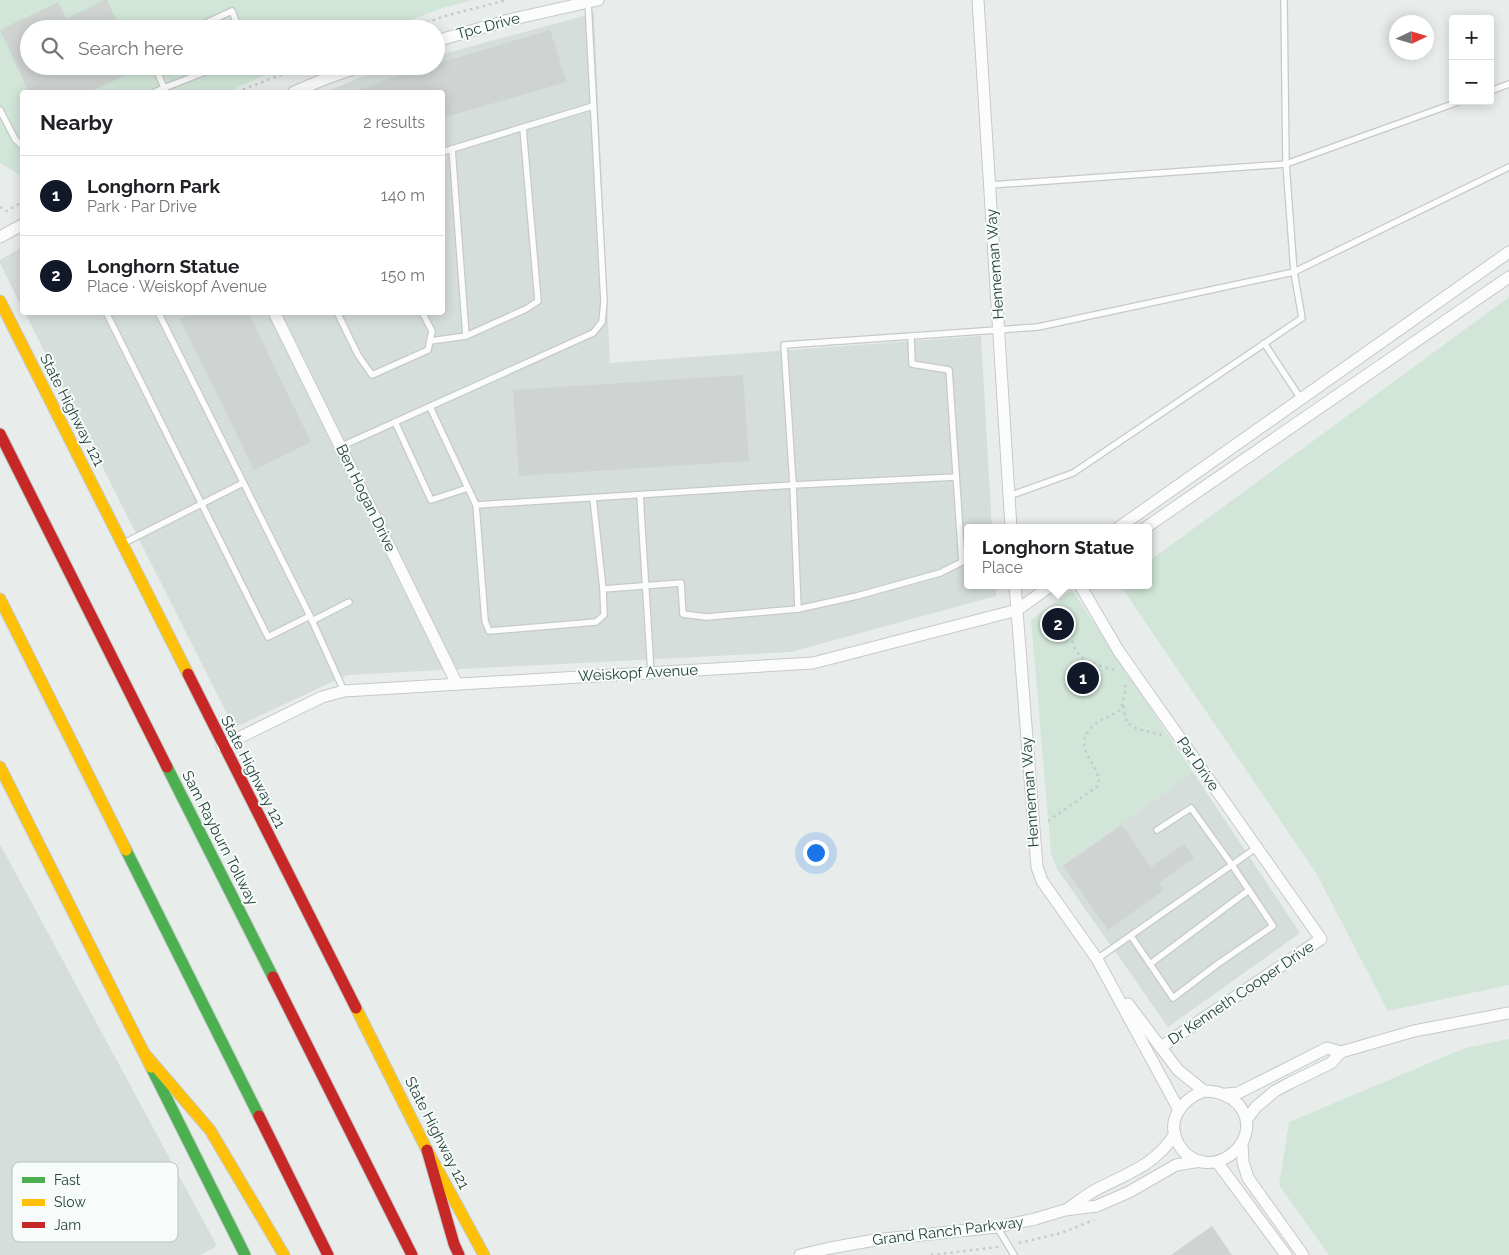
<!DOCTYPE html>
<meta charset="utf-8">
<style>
body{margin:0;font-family:Raleway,sans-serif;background:#f6f6f6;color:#202124}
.controls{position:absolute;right:15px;top:15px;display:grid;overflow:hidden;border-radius:5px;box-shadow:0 2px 12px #0003}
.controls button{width:45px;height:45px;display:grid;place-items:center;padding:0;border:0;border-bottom:1px solid #e0e0e0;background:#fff;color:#202124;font:25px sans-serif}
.compass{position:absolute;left:1389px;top:15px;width:45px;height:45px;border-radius:50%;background:#fff;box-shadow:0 2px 12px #0003;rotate:86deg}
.you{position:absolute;left:815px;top:852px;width:18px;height:18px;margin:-12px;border:4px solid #fff;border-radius:50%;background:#1a73e8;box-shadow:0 0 0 8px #1a73e833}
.badge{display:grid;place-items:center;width:32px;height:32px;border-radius:50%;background:#111827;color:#fff;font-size:16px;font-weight:700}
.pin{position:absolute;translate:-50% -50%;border:2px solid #fff;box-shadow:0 1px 5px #0006}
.popup{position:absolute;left:964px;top:524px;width:188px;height:65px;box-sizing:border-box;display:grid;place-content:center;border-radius:5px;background:#fff;filter:drop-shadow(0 1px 4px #0005);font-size:16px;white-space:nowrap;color:#757577}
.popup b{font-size:19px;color:#202124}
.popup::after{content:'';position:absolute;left:50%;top:100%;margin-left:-10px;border:10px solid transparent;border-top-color:#fff}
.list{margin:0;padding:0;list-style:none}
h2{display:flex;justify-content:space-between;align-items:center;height:65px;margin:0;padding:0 20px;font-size:21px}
h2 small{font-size:16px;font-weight:400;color:#757577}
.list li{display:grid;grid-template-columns:32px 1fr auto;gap:15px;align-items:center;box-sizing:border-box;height:80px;padding:0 20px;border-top:1px solid #e0e0e0}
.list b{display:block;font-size:19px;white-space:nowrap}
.list p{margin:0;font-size:16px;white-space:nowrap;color:#757577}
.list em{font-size:16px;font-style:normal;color:#757577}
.icon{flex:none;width:28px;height:28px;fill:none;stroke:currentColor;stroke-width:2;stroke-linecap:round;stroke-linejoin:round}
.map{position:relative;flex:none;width:1509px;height:1255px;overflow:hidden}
.search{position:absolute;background:#fff;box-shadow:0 2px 12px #0003;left:20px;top:20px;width:425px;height:55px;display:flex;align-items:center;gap:12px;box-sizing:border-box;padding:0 18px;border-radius:28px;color:#757577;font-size:19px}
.panel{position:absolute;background:#fff;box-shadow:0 2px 12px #0003;left:20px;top:90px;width:425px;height:225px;border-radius:5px}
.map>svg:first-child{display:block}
</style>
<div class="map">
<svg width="1509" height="1255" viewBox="0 0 1509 1255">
<rect width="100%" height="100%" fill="#e8edeb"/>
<!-- built -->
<g fill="#d6dedb">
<path d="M 594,13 L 610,363 L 981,336 L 992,528 L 968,528 L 968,585 L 996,585 L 996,596 L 791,652 L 347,675 L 234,728 L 25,313 L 442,312 L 442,92 L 325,92 L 364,76 L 401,66 L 436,66 L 436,56 Z"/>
<path d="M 22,247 L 22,308 L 0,263 L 0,260 Z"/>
<path d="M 1193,772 L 1300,933 L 1168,1027 L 1057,869 Z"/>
<path d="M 0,844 L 217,1246 L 200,1255 L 0,1255 Z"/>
</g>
<!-- green -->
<g fill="#d1e6d8">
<path d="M 0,0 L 472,0 L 443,8 L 387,29 L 29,29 L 29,66 L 288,66 L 258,78 L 228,92 L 22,92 L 22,176 L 0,163 Z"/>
<path d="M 1509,297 L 1509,985 L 1388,1011 L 1316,873 L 1120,585 L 1148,585 L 1148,562 Z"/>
<path d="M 1072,590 L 1193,772 L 1057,869 L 1051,853 L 1031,620 Z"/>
<path d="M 1509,1039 L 1509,1255 L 1329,1255 L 1279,1185 L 1289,1122 L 1465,1048 Z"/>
</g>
<!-- building -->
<g fill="#cfd4d2">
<path d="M 104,0 L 107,0 L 121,29 L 29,29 L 29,66 L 144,66 L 90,92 L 29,92 L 0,30 L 58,2 L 66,19 Z"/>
<path d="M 550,30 L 567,82 L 442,118 L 442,92 L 356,92 L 356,91 L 409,72 L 428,66 L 436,66 L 436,64 Z"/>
<path d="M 193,312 L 248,312 L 311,442 L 254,470 L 180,319 Z"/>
<path d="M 743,375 L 749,461 L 519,476 L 513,390 Z"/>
<path d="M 1122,825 L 1151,867 L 1184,844 L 1194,858 L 1159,883 L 1164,890 L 1108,930 L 1063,866 Z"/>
<path d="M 1212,1226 L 1232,1255 L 1171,1255 Z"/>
</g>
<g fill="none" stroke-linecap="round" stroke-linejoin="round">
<!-- lane casing -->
<g stroke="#c5cac8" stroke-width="8">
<g id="lane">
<path d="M 193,29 L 232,11 L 239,29"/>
<path d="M 155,66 L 164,88 L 220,66"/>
<path d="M 1490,91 L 1509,84"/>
<path d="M 155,92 L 164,88 L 166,92"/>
<path d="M 0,110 L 15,139 L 22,146"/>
<path d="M 452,149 L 466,336"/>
<path d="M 442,152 L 593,106"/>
<path d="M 990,185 L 1286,164 L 1284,0"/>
<path d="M 106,312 L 268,637 L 310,616"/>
<path d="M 158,312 L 310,616 L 344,691"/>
<path d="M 337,312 L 358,355 L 372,375 L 428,350 L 432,331 L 422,312"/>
<path d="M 430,341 L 466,336 L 526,309 L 538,301 L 523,128"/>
<path d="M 1264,343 L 1301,399"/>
<path d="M 430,407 L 476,505 L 793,485 L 784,345 L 1038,327 L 1294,272 L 1286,164 L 1461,101"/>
<path d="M 395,422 L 431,500 L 468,488"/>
<path d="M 342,446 L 593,333 L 602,322 L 604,302 L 588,2"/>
<path d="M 640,495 L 651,673"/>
<path d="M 1009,496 L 1073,473 L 1302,318 L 1294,272 L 1509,167"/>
<path d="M 593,498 L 603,589"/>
<path d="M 476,505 L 485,621 L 489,631 L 596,622 L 604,615 L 603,589 L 681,583 L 683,614 L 706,617 L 798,609 L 857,596 L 940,573 L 962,562 L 949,370 L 912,364 L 911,336"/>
<path d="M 124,543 L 243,483"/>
<path d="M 798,609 L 793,485 L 956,477"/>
<path d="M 312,621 L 349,602"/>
<path d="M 1131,936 L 1173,998 L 1219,963 L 1273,926 L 1232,865 L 1191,808 L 1157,830"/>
<path d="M 1097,959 L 1256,848"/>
<path d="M 1150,964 L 1249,890"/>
<path d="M 997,1227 L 1014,1255"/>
</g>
</g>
<!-- street casing -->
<g stroke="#c5cac8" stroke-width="13">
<g id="street">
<path d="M 978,0 L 1011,528"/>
<path d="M 436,41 L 509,20 L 598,0"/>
<path d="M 294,92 L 327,78 L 361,66"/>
<path d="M 0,237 L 22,225"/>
<path d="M 274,312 L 457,684"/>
<path d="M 1118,528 L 1509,252"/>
<path d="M 1145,528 L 1509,277"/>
<path d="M 1015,585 L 1037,867 L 1042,881 L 1097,959 L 1179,1110"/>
<path d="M 1080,585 L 1118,650 L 1321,939 L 1161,1047"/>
<path d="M 222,746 L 322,697 L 344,691 L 813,663 L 1017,610 L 1052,585"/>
<path d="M 1128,1004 L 1178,1070 L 1204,1091"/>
<path d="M 1204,1091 C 1217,1091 1228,1094 1238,1104 C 1270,1141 1206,1189 1179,1145 C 1165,1121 1181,1100 1204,1091 Z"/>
<path d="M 1226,1094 L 1238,1093 L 1327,1048 L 1341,1052 L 1414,1031 L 1509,1013"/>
<path d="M 1247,1119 L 1256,1107 L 1275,1091 L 1290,1083 L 1331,1063 L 1341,1052"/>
<path d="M 1242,1143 L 1243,1162 L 1248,1178 L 1303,1255"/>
<path d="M 1217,1162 L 1286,1255"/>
<path d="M 1069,1208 C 1076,1203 1084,1197 1092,1192 C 1124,1174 1153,1168 1175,1134"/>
<path d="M 800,1255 L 830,1248 L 875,1240 L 997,1227 L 1035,1219 L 1065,1210 L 1097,1206 L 1129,1192 L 1176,1165 L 1201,1161"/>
</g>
</g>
<!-- fast casing -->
<g stroke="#c3cbc8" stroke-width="13">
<g id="fast">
<path d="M 167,767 L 273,977"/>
<path d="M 126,850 L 259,1116"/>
<path d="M 151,1067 L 245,1255"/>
</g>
</g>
<!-- slow casing -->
<g stroke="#c3cbc8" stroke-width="13">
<g id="slow">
<path d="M 0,301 L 188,674"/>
<path d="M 0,599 L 126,850"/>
<path d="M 0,767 L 151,1067"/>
<path d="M 356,1008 L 427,1150 L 484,1255"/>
<path d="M 144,1053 L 210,1130 L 284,1255"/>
</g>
</g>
<!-- jam casing -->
<g stroke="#c3cbc8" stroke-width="13">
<g id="jam">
<path d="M 0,434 L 167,767"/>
<path d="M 188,674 L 356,1008"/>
<path d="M 273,977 L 412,1255"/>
<path d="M 259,1116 L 328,1255"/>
<path d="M 427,1150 L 454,1244 L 459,1255"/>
</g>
</g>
<!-- path -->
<g stroke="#c3ccca" stroke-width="2.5" stroke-dasharray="2.5 4" stroke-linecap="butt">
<path d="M 408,29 L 445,16 L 507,0"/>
<path d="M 237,92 L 303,66"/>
<path d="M 0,207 L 7,211 L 22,202"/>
<path d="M 1070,628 L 1063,638 L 1054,640 L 1045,632 L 1043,618 L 1055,610 L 1062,608 C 1068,615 1069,621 1070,630 C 1075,664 1089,661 1117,671"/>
<path d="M 1123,706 L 1127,723 L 1138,729 L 1162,735"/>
<path d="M 1048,821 L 1098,786 C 1104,766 1070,750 1091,728 C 1099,719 1112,716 1121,709 L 1126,688 L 1125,684"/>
<path d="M 1019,1243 L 1061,1233 L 1094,1220"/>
<path d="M 931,1255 L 998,1247"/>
</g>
<!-- lane -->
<use href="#lane" stroke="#fcfcfc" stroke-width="5.5"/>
<!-- street -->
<use href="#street" stroke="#fcfcfc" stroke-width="11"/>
<!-- fast -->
<use href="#fast" stroke="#4caf50" stroke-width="11"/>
<!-- slow -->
<use href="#slow" stroke="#ffc107" stroke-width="11"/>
<!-- jam -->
<use href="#jam" stroke="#c62828" stroke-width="11"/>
</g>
<g text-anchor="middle" stroke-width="4" stroke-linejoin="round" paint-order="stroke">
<!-- street labels -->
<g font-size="15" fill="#24423a" stroke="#f7fbf9">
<text transform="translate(488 26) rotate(-15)" y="5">Tpc Drive</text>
<text transform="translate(995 264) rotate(-94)" y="5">Henneman Way</text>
<text transform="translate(72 410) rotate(63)" y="5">State Highway 121</text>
<text transform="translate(366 498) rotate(64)" y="5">Ben Hogan Drive</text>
<text transform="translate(638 673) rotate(-3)" y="5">Weiskopf Avenue</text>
<text transform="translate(1198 764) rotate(55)" y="5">Par Drive</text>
<text transform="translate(253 772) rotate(63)" y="5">State Highway 121</text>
<text transform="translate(1030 792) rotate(-94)" y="5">Henneman Way</text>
<text transform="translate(220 838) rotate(63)" y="5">Sam Rayburn Tollway</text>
<text transform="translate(1241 993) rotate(-34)" y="5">Dr Kenneth Cooper Drive</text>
<text transform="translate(437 1133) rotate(63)" y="5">State Highway 121</text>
<text transform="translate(948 1231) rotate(-7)" y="5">Grand Ranch Parkway</text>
</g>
</g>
<!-- legend -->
<rect x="12" y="1162" width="166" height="80" rx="8" fill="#f7fbf9" stroke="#b8c4c0" stroke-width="1"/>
<rect x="22" y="1177" width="23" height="6" fill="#4caf50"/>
<rect x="22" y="1199" width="23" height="7" fill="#ffc107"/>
<rect x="22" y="1222" width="23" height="6" fill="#c62828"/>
<g font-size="14" fill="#24423a">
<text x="54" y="1185">Fast</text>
<text x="54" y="1207">Slow</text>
<text x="54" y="1230">Jam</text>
</g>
</svg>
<div class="controls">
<button>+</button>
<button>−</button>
</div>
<svg class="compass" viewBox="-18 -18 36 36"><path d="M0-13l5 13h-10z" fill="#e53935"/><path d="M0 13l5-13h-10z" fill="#757577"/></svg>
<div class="you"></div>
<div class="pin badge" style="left:1083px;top:678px">1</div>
<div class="pin badge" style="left:1058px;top:624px">2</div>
<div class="popup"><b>Longhorn Statue</b>Place</div>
<div class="search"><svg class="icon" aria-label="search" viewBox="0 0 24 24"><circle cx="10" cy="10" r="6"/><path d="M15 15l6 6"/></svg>Search here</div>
<section class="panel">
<h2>Nearby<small>2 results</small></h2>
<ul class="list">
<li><span class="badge">1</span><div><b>Longhorn Park</b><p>Park · Par Drive</p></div><em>140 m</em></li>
<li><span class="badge">2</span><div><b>Longhorn Statue</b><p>Place · Weiskopf Avenue</p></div><em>150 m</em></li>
</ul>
</section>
</div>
